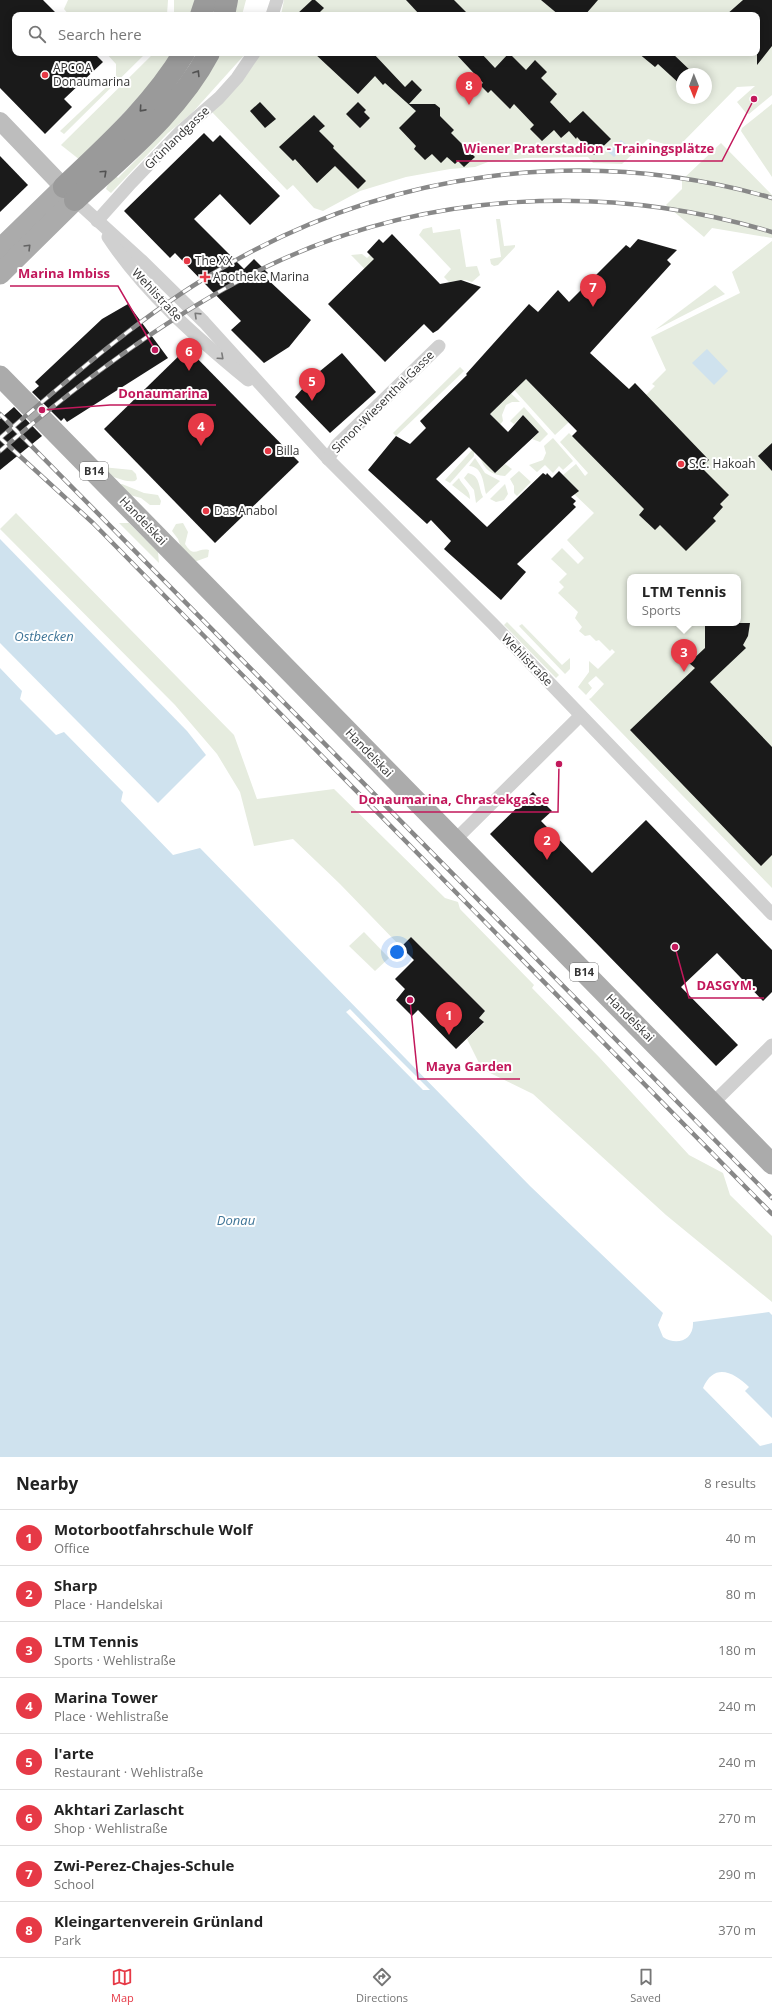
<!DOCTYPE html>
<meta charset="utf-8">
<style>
body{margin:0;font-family:"Open Sans",sans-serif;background:#f6f6f6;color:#222}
.compass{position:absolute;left:676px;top:68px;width:36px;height:36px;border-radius:50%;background:#fff;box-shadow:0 2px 10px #0003;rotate:179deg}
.you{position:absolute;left:397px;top:952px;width:14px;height:14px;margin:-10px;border:3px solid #fff;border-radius:50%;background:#1a73e8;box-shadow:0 0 0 6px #1a73e833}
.badge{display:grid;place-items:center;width:26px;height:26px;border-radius:50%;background:#e63946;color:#fff;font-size:13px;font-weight:700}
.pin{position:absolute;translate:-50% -33px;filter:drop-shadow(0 1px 2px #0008)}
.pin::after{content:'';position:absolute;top:21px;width:14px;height:12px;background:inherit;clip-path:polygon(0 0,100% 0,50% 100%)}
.popup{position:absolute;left:627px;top:574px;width:114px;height:52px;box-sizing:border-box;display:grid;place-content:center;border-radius:8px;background:#fff;filter:drop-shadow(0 1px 3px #0005);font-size:13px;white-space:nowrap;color:#767676}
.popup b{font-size:15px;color:#222}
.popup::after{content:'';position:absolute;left:50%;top:100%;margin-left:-8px;border:8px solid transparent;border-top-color:#fff}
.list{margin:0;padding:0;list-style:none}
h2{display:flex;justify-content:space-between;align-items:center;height:52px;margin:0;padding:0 16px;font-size:17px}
h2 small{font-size:13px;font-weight:400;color:#767676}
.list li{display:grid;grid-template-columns:26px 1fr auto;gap:12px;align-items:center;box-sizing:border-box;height:56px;padding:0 16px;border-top:1px solid #e0e0e0}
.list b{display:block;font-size:15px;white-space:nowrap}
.list p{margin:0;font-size:13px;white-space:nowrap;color:#767676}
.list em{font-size:13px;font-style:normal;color:#767676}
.icon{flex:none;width:22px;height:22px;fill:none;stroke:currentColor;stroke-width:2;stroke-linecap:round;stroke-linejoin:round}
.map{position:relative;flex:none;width:772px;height:1457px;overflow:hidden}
.search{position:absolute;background:#fff;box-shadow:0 2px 10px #0003;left:12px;right:12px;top:12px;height:44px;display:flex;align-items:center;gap:10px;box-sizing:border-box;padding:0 14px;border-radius:8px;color:#767676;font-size:15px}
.sheet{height:500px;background:#fff}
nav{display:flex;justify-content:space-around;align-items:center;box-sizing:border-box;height:56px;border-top:1px solid #e0e0e0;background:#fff;font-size:11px;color:#767676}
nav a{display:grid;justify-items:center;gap:2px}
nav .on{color:#e63946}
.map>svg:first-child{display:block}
</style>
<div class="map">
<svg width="772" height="1457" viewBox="0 0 772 1457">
<rect width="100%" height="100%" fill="#fff"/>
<!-- green -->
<g fill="#e6ecdf" fill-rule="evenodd">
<path d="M 68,0 L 168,0 L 167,15 L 69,15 L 64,9 Z"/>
<path d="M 174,0 L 198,0 L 193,15 L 174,15 Z"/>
<path d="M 238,0 L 246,0 L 242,15 L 235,15 Z"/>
<path d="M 284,0 L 772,0 L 772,95 L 749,114 L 746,113 L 737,102 L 755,86 L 737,87 L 677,148 L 648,139 L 622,164 L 593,163 L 588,157 L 526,158 L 488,162 L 475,167 L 450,169 L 406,177 L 360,191 L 323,211 L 314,208 L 293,185 L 287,190 L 211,111 L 260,53 L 757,53 L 757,15 L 281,15 ZM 682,74 L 706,74 L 706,98 L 682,98 Z"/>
<path d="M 106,53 L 146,53 L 64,134 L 60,131 L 116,78 L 116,64 Z"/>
<path d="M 154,53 L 175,53 L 166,68 L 80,160 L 61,145 Z"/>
<path d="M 221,53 L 246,53 L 192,113 L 168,133 L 111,193 L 106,189 L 109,182 L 116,176 L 118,178 C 156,140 195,102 221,53 Z"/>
<path d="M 772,104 L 772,177 L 741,131 L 742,128 Z"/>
<path d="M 721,143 L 772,195 L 772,238 L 712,228 L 704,237 L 666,205 L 682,189 L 682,180 Z"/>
<path d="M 496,219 L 500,219 L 504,246 L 515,245 L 515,247 L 498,265 L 494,266 L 491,264 L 490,259 L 501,257 Z"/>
<path d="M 432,227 L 433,233 L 460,229 L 466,267 L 477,266 L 480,275 L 472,282 L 465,280 L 449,282 L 444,277 L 451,269 L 419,235 L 423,229 Z"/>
<path d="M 772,241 L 772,888 L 589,699 L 591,698 L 604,684 L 596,676 L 588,683 L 592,688 L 586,695 L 578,687 L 589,672 L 589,661 L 598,669 L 615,652 L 612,649 L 610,651 L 599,640 L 596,641 L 590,635 L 585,636 L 579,631 L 582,627 L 575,618 L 578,612 L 558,593 L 564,587 L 559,582 L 567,574 L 551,559 L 562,548 L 578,564 L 584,558 L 567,540 L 594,513 L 574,494 L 578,490 L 563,475 L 576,464 L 585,476 L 588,473 L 560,442 L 569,433 L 572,436 L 615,402 L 635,383 L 646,395 L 655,386 L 652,384 L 666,370 L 651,337 L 740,293 L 732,272 ZM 630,577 L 738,577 L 738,623 L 630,623 Z"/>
<path d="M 362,254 L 367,258 L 370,255 L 380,265 L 404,309 L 351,255 Z"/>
<path d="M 715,285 L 725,294 L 655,330 Z"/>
<path d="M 508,361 L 569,422 L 555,435 L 498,372 Z"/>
<path d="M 460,367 L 464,371 L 396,436 L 393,433 Z"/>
<path d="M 493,376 L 520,402 L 512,402 L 506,405 L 502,415 L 503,421 L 491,435 L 494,418 L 484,407 Z"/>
<path d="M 524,407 L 548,434 L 540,442 L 532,439 L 539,432 L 523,415 L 514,424 L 510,421 Z"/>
<path d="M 483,438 L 474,451 L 474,456 L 450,483 L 445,480 Z"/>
<path d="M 553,438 L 573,461 L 563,470 L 559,466 L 553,473 L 545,465 L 537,472 L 529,465 L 543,460 L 546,453 L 544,446 Z"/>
<path d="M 480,457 L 495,473 L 505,464 L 512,469 L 505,476 C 492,475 484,470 480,457 Z"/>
<path d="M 475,458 L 485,473 L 500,481 L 486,494 C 483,482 483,467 469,466 Z"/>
<path d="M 102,467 L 132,470 L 136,474 L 137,479 L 135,481 C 124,483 116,476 105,475 Z"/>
<path d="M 519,471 L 531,482 L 517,496 L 514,493 L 514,486 L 510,479 Z"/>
<path d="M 468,473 C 481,476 478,487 483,497 L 476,503 L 474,490 L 464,478 Z"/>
<path d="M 459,478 C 462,486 470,488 470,499 L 452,485 Z"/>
<path d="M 122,484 L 144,493 L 158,495 L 161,501 L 160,505 L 150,505 L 141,498 L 123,493 L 118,485 Z"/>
<path d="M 505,484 L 508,494 L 504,500 L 496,502 L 490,499 Z"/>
<path d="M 16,513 L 234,735 L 257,799 L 334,789 L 445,898 L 458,902 L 460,909 L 534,985 L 532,988 L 599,1057 L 689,1155 L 723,1173 L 730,1195 L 772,1236 L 772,1302 L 666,1215 L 533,1094 L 482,1069 L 467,1039 L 484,1023 L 479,1018 L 485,1011 L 411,937 L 401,947 L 340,884 L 293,839 L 254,846 L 240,792 L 217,754 L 175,705 L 0,529 Z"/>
<path d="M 119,523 L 129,523 L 158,552 L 159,563 Z"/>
<path d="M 183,523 L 188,532 L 185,544 C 194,559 198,547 209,550 L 208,557 L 194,562 L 184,556 L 178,539 L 172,531 L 176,524 Z"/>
<path d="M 507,622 L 559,675 L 556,678 L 504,625 Z"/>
<path d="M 522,624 L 562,665 L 570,658 L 570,669 L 565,674 L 519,626 Z"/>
<path d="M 364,932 L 389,958 L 375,971 L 349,946 Z"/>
</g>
<!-- water -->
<g fill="#cfe2ee">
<path d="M 621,140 L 627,145 L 614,157 L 608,152 Z"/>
<path d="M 707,349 L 728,371 L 714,385 L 692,363 Z"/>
<path d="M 0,539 L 187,731 L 206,755 L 158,803 L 0,643 Z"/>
<path d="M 0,668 L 22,691 L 20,699 L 56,735 L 64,732 L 123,792 L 121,801 L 173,855 L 200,848 L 530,1186 L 663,1313 L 658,1325 L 663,1337 C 676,1346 694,1341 693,1322 L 769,1312 L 772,1315 L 772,1418 L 745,1391 L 749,1387 C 734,1372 714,1362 703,1388 L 760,1446 L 772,1443 L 772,1457 L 0,1457 Z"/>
</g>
<!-- pier -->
<path fill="#fff" d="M 350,1009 L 387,1047 L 430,1090 L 423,1090 L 346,1012 Z"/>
<!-- building -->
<g fill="#1a1a1a">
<path d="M 0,0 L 43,0 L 58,15 L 15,15 L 15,53 L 94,53 L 103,62 L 64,99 L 72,107 L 45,134 L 0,88 Z"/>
<path d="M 312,0 L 315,0 L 324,8 L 317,15 L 296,15 Z"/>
<path d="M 406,0 L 454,0 L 469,15 L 420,15 Z"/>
<path d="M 541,0 L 598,0 L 585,15 L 559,15 Z"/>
<path d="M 743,0 L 772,0 L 772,46 L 757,65 L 757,15 L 726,15 Z"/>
<path d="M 314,53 L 373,53 L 405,87 L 412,80 L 422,90 L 409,104 L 435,104 L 440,108 L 440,116 L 454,130 L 451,133 L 475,157 L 464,167 L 458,161 L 455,164 L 447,157 L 441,163 L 432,154 L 425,160 L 414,149 L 416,146 L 399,128 L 416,111 L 385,83 L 383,85 L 375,76 L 358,94 Z"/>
<path d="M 455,53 L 481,53 L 495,68 L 509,53 L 526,70 L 535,60 L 547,72 L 541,78 L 557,94 L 550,102 L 570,123 L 583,111 L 611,139 L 594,155 L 577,137 L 576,139 L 569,131 L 561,138 L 554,130 L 542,141 L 530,129 L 534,125 L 514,104 L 510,109 L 491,90 L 488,93 L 480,85 L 483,83 Z"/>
<path d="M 638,53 L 672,53 L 694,74 L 682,74 L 682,86 L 658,64 L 655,67 Z"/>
<path d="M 260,102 L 276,119 L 265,128 L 250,111 Z"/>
<path d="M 358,102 L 366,110 L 364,112 L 370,118 L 360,128 L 346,114 Z"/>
<path d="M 314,115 L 325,126 L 319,131 L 334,146 L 333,148 L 366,181 L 358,189 L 335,166 L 317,183 L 295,159 L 293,161 L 279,147 Z"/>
<path d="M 204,133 L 213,142 L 220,135 L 280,196 L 250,225 L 220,194 L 194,219 L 244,269 L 254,259 L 268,273 L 264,276 L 311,320 L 289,347 L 264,363 L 231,330 L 241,321 L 175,253 L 170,258 L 124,211 Z"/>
<path d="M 0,156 L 28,185 L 0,212 Z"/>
<path d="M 392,234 L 440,284 L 461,280 L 481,287 L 438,330 L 433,333 L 424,324 L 385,362 L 328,304 L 374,259 L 367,252 L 379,239 L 383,243 Z"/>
<path d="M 638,239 L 677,250 L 667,260 L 671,264 L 590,353 L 629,389 L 635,383 L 709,460 L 701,467 L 729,495 L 720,504 L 723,507 L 713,518 L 716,521 L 686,551 L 660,525 L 655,530 L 639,515 L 644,509 L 572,436 L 577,431 L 526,379 L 490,414 L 508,432 L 523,415 L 539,432 L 495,473 L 469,447 L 436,479 L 487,527 L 543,473 L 546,475 L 547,473 L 552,478 L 559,471 L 579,491 L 571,497 L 576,501 L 573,504 L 576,507 L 517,564 L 526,572 L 501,600 L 444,549 L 451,541 L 431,520 L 427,524 L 368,470 L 396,436 L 410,444 L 426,428 L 420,421 L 467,375 L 466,374 L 529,304 L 538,312 L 558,290 L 569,302 L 626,245 L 630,248 Z"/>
<path d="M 128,304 L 168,358 L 67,422 L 64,418 L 61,421 L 32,392 L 39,386 L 35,382 L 102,319 Z"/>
<path d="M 187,348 L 299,462 L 215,543 L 104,429 Z"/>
<path d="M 342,353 L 376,392 L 330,433 L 295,397 L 314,376 Z"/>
<path d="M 14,407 L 42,436 L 0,470 L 0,419 Z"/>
<path d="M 772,443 L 772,471 L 758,456 Z"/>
<path d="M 705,623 L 750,623 L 748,636 L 743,645 L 746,648 L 710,682 L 772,747 L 772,855 L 761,866 L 630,730 L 695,668 L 689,663 L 705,648 Z"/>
<path d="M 533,792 L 552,811 L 541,821 L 592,873 L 646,820 L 772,950 L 772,992 L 763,1001 L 717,953 L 681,987 L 738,1045 L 716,1066 L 490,834 Z"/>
<path d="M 411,937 L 485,1011 L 479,1018 L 484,1022 L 456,1049 L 418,1010 L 412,1016 L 396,1000 L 405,989 L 395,979 L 414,960 L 401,947 Z"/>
</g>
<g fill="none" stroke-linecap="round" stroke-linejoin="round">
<!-- street -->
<g stroke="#d0d0d0" stroke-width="13">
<path d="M 272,15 L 277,0"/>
<path d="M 75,200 L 141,260 L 204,322 L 328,459 L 492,623 L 772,914"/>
<path d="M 97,221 L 131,183 L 180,132 L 219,98 L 237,78 L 254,53"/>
<path d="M 108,237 C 145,293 197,338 248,380"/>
<path d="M 328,459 L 337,445 L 439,346"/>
<path d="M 454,841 L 580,716"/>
<path d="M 713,1103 L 772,1045"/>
</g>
<!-- secondary -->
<path stroke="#bdbdbd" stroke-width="18" d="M 0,121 L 72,196"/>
<!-- primary -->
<g stroke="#ababab" stroke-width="21">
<path d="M 0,249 L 64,187"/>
<path d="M 0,274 L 75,200"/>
<path d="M 0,376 L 772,1164"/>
</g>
<!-- highway -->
<g stroke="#9a9a9a" stroke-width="22">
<path d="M 201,15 L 206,0"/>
<path d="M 224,15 L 227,0"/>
<path d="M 64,187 C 107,146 153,105 184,53"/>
<path d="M 75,200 C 123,155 178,112 209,53"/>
</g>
<!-- rail casing -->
<g stroke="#888" stroke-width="4.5">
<g id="rail">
<path d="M 0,414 L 772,1198"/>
<path d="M 0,438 L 93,523 L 772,1214"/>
<path d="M 0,438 C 69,379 139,317 217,271 C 384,171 584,144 772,198"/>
<path d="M 0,451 C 80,382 173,312 268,266 C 425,191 606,182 772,232"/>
</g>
</g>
<!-- rail -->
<use href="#rail" stroke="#fff" stroke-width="3" stroke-dasharray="9" stroke-linecap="butt"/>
</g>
<!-- one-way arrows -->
<defs><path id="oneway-chevron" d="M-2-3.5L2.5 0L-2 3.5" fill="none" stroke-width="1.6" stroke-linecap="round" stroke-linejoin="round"/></defs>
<g stroke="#525252">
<use href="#oneway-chevron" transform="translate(197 73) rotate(-58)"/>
<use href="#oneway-chevron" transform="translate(142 109) rotate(132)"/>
<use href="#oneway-chevron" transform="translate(104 173) rotate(-43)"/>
</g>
<use stroke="#636363" href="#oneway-chevron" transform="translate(28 247) rotate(-45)"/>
<g stroke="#7a7a7a">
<use href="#oneway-chevron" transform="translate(197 315) rotate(-136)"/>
<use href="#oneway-chevron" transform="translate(221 357) rotate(42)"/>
</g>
<!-- markers -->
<g fill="#e63946" stroke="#fff" stroke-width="1.5">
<circle cx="45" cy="75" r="4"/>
<circle cx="187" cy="261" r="4"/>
<path d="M203 271h4v4h4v4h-4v4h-4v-4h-4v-4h4z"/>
<circle cx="268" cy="451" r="4"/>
<circle cx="681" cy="464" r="4"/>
<circle cx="206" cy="511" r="4"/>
</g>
<g text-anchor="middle" stroke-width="4" stroke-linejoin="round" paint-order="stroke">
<!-- shield labels -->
<g fill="#fff" stroke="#707070" stroke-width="1">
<rect x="80" y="462" width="28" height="18" rx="3"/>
<rect x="570" y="963" width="28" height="18" rx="3"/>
</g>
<g font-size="11" font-weight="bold" fill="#333">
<text x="94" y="475">B14</text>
<text x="584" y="976">B14</text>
</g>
<!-- poi labels -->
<g font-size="12" fill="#333" stroke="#fff" text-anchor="start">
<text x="53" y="72">APCOA<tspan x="53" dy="14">Donaumarina</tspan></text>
<text x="195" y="265">The XX</text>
<text x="213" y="281">Apotheke Marina</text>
<text x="276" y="455">Billa</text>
<text x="689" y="468">S.C. Hakoah</text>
<text x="214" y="515">Das Anabol</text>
</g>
<!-- street labels -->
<g font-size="12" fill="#333" stroke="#fff">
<text transform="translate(177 138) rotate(-44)" y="4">Grünlandgasse</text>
<text transform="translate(157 295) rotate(47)" y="4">Wehlistraße</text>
<text transform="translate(383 402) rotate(-45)" y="4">Simon-Wiesenthal-Gasse</text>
<text transform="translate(143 521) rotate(46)" y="4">Handelskai</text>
<text transform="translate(527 660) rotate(46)" y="4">Wehlistraße</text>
<text transform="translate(369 753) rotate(46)" y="4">Handelskai</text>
<text transform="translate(630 1018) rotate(45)" y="4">Handelskai</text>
</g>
<!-- water labels -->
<g font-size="13" font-style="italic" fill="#3f7597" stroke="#fff">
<text x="44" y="641">Ostbecken</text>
<text x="236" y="1225">Donau</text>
</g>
</g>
<!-- callouts -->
<path fill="none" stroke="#c2185b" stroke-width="1.5" d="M754 99L722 161H456M155 350L118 286H10M42 410L110 405H216M559 764L558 812H351M675 947L689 998H764M410 1000L418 1079H520"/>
<g fill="#c2185b" stroke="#fff" stroke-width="1.5">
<circle cx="754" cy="99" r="4"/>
<circle cx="155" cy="350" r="4"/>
<circle cx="42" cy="410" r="4"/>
<circle cx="559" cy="764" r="4"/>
<circle cx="675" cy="947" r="4"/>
<circle cx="410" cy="1000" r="4"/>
</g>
<g font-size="13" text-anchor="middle" font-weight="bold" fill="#c2185b" stroke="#fff" stroke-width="4" stroke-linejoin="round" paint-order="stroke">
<text x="589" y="153">Wiener Praterstadion - Trainingsplätze</text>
<text x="64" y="278">Marina Imbiss</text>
<text x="163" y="398">Donaumarina</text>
<text x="454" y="804">Donaumarina, Chrastekgasse</text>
<text x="726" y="990">DASGYM.</text>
<text x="469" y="1071">Maya Garden</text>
</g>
</svg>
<svg class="compass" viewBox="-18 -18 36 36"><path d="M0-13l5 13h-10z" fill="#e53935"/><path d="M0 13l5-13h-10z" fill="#767676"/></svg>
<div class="you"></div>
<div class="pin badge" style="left:449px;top:1035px">1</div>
<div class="pin badge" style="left:547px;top:860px">2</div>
<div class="pin badge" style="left:684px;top:672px">3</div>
<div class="popup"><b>LTM Tennis</b>Sports</div>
<div class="pin badge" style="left:201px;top:446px">4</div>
<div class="pin badge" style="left:312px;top:401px">5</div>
<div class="pin badge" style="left:189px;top:371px">6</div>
<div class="pin badge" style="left:593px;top:307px">7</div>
<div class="pin badge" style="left:469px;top:105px">8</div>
<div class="search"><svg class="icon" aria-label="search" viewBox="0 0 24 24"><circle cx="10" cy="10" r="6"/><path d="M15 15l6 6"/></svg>Search here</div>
</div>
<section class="sheet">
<h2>Nearby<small>8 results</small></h2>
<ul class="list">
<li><span class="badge">1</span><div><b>Motorbootfahrschule Wolf</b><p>Office</p></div><em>40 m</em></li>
<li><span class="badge">2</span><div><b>Sharp</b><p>Place · Handelskai</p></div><em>80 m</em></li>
<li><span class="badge">3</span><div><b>LTM Tennis</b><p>Sports · Wehlistraße</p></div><em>180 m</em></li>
<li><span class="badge">4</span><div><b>Marina Tower</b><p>Place · Wehlistraße</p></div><em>240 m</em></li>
<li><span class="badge">5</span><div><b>l'arte</b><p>Restaurant · Wehlistraße</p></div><em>240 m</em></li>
<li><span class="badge">6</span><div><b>Akhtari Zarlascht</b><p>Shop · Wehlistraße</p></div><em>270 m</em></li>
<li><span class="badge">7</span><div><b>Zwi-Perez-Chajes-Schule</b><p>School</p></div><em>290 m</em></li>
<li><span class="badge">8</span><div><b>Kleingartenverein Grünland</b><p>Park</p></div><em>370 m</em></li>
</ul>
</section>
<nav>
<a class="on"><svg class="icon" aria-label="map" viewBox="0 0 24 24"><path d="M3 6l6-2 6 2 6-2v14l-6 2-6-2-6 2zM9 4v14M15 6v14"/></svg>Map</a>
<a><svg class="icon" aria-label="directions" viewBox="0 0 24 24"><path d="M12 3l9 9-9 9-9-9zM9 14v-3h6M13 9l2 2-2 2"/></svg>Directions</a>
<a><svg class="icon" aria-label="saved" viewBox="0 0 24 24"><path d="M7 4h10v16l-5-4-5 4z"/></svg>Saved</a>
</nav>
